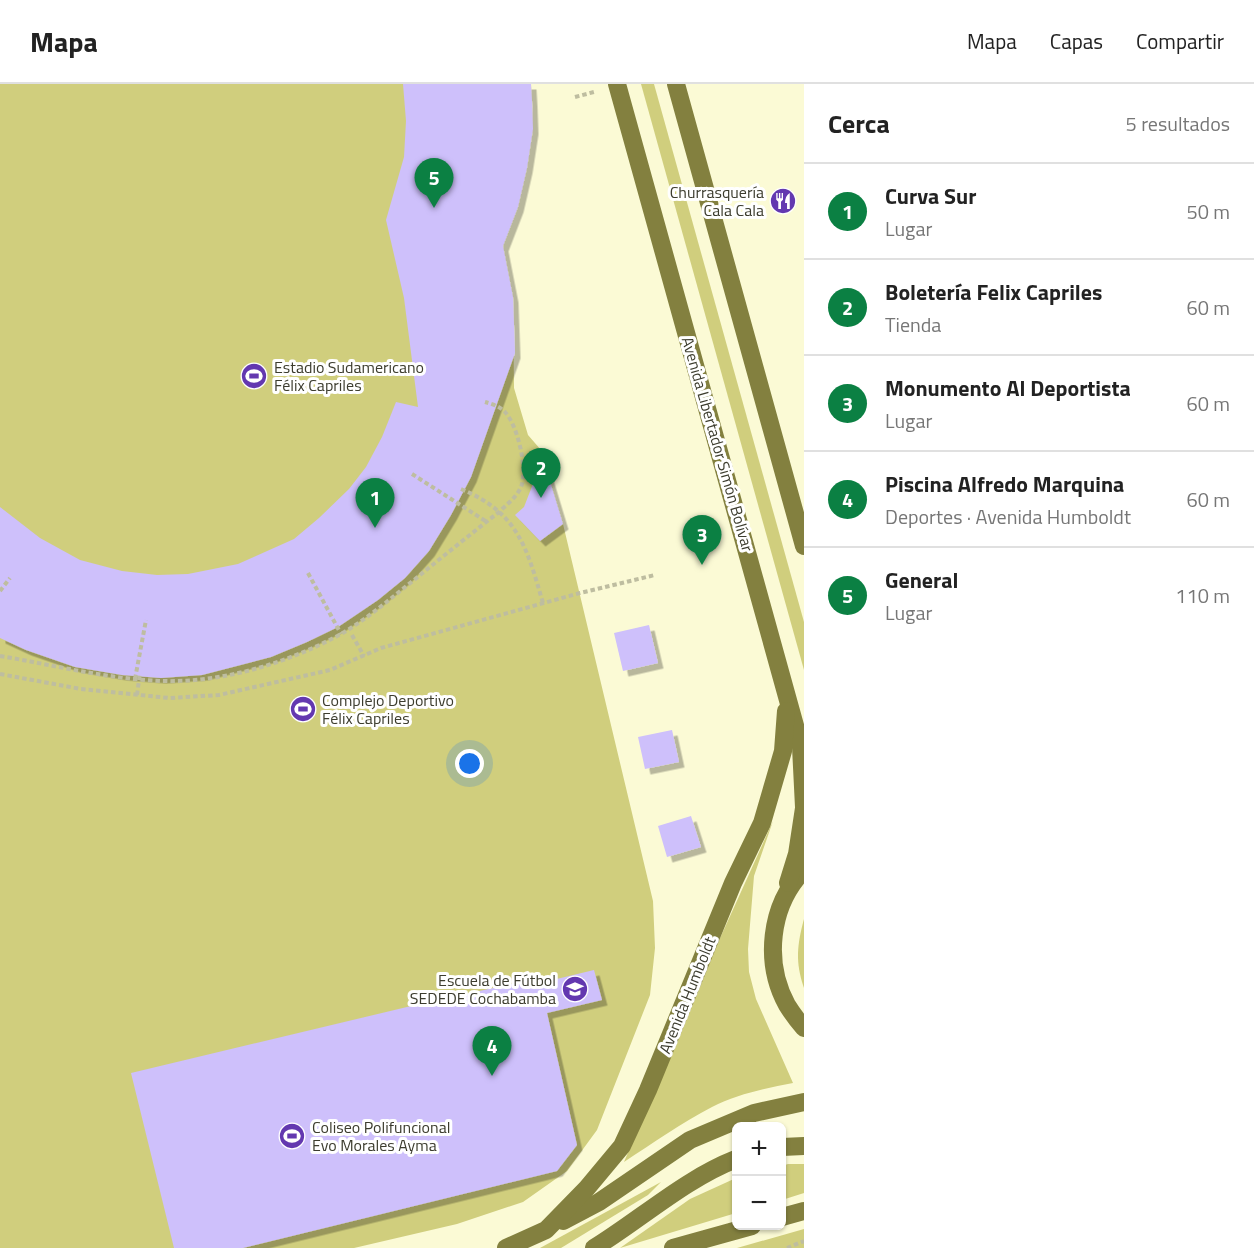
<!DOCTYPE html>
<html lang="es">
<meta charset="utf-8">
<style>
body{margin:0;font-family:"Titillium Web",sans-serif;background:#f2f2f2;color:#222}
.controls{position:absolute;right:18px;bottom:18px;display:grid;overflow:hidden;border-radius:9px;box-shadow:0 2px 4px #0004}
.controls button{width:54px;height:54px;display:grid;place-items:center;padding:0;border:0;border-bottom:2px solid #e0e0e0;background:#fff;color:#222;font:30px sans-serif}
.you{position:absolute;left:470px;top:680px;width:21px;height:21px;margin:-15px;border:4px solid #fff;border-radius:50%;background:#1a73e8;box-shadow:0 0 0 9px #1a73e833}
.badge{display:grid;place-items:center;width:39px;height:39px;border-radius:50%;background:#0b8043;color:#fff;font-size:20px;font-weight:700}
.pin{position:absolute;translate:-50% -50px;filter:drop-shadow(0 2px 3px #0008)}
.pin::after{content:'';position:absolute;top:32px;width:21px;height:18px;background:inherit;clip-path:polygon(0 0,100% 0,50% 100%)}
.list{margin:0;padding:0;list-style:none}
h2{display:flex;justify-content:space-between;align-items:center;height:78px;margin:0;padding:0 24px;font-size:26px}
h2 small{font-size:20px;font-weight:400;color:#767676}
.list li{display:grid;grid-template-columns:39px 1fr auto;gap:18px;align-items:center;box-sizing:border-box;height:96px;padding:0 24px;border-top:2px solid #e0e0e0}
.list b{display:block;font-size:22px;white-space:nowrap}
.list p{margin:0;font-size:20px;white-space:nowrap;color:#767676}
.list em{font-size:20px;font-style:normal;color:#767676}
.map{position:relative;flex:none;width:804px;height:1164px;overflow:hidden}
header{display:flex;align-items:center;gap:36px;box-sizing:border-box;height:84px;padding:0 30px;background:#fff;border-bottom:2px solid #e0e0e0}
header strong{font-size:28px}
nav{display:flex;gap:33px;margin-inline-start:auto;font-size:21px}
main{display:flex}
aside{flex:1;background:#fff}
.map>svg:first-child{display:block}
</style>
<header>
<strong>Mapa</strong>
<nav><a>Mapa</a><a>Capas</a><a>Compartir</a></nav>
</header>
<main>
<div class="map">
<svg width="804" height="1164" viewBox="0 0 804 1164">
<defs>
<filter id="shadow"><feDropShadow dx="5.5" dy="5.5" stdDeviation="0" flood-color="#0004"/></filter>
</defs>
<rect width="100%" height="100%" fill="#fbfad5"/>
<!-- green -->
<g fill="#d0ce7d">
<path d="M 0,0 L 531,0 L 533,45 L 527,84 L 518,123 L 503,162 L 513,213 L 514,304 L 528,351 L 541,366 L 563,440 L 653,817 L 655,864 L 650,911 L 597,1046 L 567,1087 L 523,1118 L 457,1140 L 354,1164 L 0,1164 Z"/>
<path d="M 641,0 L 654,0 L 804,538 L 804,586 Z"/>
<path d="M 773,737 L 754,792 L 748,865 L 749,888 L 756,915 L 793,999 C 766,1004 737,1010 712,1023 C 681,1039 653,1059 624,1078 L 702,894 Z"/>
<path d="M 804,835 L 804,904 C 795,878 797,861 804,835 Z"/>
<path d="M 788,1080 L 804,1080 L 804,1109 L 782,1116 L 782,1082 Z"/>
<path d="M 736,1094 L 736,1129 L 620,1164 L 690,1115 Z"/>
<path d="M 661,1098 L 648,1111 L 561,1164 L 540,1164 Z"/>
<path d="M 804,1145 L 804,1164 L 737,1164 Z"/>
</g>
<!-- building -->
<g fill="#cec0fb" filter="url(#shadow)">
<path d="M 403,0 L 531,0 L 532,17 L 533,45 L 527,84 L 518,123 L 503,162 L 513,213 L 515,269 L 471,393 L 451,431 L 429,467 L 405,494 L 378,516 L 338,543 L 307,558 L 271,573 L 202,591 L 161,594 L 122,591 L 75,583 L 26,566 L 0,554 L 0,423 L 40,454 L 80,476 L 122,487 L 157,491 L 188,490 L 238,480 L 294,455 L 319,434 L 349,405 L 366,383 L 382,353 L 396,318 L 418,323 L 404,214 L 386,136 L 404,73 L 406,37 Z"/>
<path d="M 543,374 L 563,440 L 540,457 L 515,431 L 524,423 Z"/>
<path d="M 649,541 L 658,579 L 623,587 L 614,549 Z"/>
<path d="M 672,646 L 679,678 L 645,685 L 638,653 Z"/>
<path d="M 691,732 L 701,763 L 667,773 L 658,742 Z"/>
<path d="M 594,886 L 602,916 L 547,929 L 577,1061 L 557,1087 L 243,1164 L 174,1164 L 131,989 L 407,923 L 538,894 L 540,899 Z"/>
</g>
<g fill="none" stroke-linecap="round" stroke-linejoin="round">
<!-- path -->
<g stroke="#bebda0" stroke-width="4" stroke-dasharray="4.5 3" stroke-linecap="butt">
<path d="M 575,13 L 594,8"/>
<path d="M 412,390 L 487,438"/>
<path d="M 461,405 C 519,429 527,465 543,519"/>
<path d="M 308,489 L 341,550"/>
<path d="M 0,507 L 10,494"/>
<path d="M 352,551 L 364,572"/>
<path d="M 0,572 C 54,581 107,595 162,597 C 222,599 288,579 341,550 C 367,535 390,515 414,496 C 442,473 471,450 499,428 C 507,420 516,414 521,403 C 528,386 518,342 505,328 C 499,322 492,320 485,318"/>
<path d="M 0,590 L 81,605 L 169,614 L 219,611 L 330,586 L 381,564 L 580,509 L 655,491"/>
<path d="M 135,595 L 146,536"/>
<path d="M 137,611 L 140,589"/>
<path d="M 787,1164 L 804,1157"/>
</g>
<!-- primary -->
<g stroke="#83803f" stroke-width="18">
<path d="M 617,0 L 801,663 L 804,723"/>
<path d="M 676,0 L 804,462"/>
<path d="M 804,786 C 769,822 764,879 787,921 C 792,929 798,937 804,944"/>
<path d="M 788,799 L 797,770 L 804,724"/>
<path d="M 782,1063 L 804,1062"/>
<path d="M 782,1133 L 804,1127"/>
<path d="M 563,1137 L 599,1118 L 690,1056 L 754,1029 L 804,1018"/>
<path d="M 506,1164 L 546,1146 L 587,1104 L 622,1062 L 648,1006 L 733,799 L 762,739 L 783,667 L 786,627"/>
<path d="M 594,1164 C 641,1135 685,1095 736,1075"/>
<path d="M 673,1164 L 752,1142"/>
</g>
</g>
<!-- icons -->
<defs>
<g id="restaurant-disc" transform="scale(1.35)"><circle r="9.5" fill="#6338b0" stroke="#fff"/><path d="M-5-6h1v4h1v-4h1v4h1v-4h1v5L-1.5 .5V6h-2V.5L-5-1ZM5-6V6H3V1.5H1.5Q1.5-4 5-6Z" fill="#fff"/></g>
<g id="stadium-disc" transform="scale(1.35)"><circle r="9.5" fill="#6338b0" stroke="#fff"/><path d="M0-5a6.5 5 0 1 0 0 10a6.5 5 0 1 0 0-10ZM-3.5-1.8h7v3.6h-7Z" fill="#fff"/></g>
<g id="school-disc" transform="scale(1.35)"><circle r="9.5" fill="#6338b0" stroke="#fff"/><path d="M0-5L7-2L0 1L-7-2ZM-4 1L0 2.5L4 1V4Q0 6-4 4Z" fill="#fff"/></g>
</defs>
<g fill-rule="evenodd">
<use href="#restaurant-disc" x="783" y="117"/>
<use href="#stadium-disc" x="254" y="292"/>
<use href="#stadium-disc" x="303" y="625"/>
<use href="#school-disc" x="575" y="905"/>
<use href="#stadium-disc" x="292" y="1052"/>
</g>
<g text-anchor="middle" stroke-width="6" stroke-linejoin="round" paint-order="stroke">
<!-- poi labels -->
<g font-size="16" fill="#3c3c2e" stroke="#fff" text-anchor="start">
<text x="764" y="114" text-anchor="end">Churrasquería<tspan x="764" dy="18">Cala Cala</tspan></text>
<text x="274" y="289">Estadio Sudamericano<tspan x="274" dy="18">Félix Capriles</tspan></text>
<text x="322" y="622">Complejo Deportivo<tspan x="322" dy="18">Félix Capriles</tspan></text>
<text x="556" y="902" text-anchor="end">Escuela de Fútbol<tspan x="556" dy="18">SEDEDE Cochabamba</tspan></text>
<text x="312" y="1049">Coliseo Polifuncional<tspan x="312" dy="18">Evo Morales Ayma</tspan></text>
</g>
<!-- street labels -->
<g font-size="16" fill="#3c3c2e" stroke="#fff">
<text transform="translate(718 360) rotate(74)" y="6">Avenida Libertador Simón Bolívar</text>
<text transform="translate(687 911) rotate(-68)" y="6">Avenida Humboldt</text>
</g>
</g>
</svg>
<div class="controls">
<button>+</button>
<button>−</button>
</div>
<div class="you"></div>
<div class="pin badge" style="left:375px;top:444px">1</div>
<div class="pin badge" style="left:541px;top:414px">2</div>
<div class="pin badge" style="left:702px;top:481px">3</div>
<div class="pin badge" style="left:492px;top:992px">4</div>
<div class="pin badge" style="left:434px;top:124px">5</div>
</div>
<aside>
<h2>Cerca<small>5 resultados</small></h2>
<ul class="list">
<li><span class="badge">1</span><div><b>Curva Sur</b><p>Lugar</p></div><em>50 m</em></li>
<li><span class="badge">2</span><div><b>Boletería Felix Capriles</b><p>Tienda</p></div><em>60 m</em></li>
<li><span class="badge">3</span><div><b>Monumento Al Deportista</b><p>Lugar</p></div><em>60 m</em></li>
<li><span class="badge">4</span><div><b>Piscina Alfredo Marquina</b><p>Deportes · Avenida Humboldt</p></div><em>60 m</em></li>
<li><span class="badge">5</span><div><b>General</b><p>Lugar</p></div><em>110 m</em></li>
</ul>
</aside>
</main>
